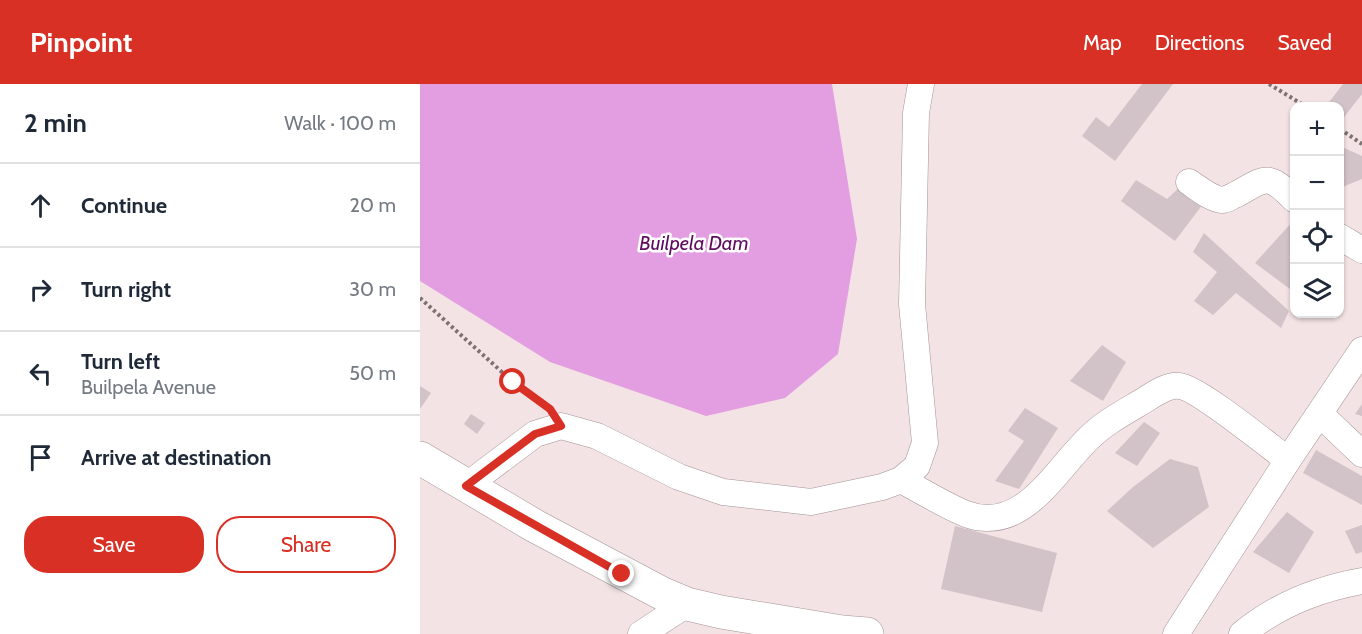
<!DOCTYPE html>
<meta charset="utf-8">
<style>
body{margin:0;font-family:Cabin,sans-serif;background:#f6f6f7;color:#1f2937}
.controls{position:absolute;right:18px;top:18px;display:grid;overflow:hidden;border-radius:12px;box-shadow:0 2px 4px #0004}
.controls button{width:54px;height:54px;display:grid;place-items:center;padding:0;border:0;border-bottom:2px solid #e0e1e3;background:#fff;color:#1f2937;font:30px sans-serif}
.stop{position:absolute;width:18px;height:18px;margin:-14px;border:4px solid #d93025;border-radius:50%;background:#fff}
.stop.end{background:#d93025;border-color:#fff;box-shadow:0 2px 6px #0008}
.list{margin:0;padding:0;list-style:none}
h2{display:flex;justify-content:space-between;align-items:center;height:78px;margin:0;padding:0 24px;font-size:26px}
h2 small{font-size:20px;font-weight:400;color:#747a83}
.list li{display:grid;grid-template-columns:39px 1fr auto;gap:18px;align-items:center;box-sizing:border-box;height:84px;padding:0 24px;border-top:2px solid #e0e1e3}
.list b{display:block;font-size:22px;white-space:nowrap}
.list p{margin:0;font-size:20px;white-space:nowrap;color:#747a83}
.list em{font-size:20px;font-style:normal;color:#747a83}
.actions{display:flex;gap:12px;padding:18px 24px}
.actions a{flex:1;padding:14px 0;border:2px solid #d93025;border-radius:24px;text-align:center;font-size:21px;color:#d93025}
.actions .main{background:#d93025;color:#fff}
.icon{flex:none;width:33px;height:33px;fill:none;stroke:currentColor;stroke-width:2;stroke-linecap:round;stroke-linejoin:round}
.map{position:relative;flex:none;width:942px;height:550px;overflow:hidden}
header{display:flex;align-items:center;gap:36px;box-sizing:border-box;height:84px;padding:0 30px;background:#d93025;color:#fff}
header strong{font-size:28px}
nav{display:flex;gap:33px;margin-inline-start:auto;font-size:21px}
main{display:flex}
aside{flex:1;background:#fff}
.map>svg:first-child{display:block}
</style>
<header>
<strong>Pinpoint</strong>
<nav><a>Map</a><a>Directions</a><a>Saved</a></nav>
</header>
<main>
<aside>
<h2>2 min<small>Walk · 100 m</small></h2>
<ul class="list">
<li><svg class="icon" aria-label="ahead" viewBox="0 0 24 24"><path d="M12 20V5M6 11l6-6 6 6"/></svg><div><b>Continue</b></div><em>20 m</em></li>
<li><svg class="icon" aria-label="right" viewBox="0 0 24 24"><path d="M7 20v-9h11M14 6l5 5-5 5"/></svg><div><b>Turn right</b></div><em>30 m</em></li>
<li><svg class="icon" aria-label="left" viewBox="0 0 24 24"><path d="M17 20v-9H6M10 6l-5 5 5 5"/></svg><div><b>Turn left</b><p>Builpela Avenue</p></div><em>50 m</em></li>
<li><svg class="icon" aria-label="arrive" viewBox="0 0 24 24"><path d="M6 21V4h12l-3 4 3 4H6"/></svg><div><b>Arrive at destination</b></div></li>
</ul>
<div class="actions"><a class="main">Save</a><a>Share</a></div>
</aside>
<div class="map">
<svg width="942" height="550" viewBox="0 0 942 550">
<rect width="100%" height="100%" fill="#f4e3e4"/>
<!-- water -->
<path fill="#e29ee1" d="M 0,0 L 412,0 L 437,155 L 418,270 L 365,314 L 286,332 L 130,278 L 0,197 Z"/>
<!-- building -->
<g fill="#d2c3c9">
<path d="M 722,0 L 753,0 L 695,77 L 662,52 L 676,33 L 689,43 Z"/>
<path d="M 923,0 L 942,0 L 942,10 L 921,37 L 920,36 L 920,22 L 906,22 Z"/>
<path d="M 920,62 L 942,72 L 942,95 L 920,104 Z"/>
<path d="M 716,96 L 747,115 L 763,100 L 786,116 L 755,157 L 701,117 Z"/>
<path d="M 874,136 L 874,208 L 835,179 Z"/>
<path d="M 784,149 L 869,227 L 861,244 L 816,209 L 793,231 L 774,217 L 797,188 L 773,168 Z"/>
<path d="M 682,261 L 706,278 L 683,317 L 650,297 Z"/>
<path d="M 0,302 L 11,309 L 0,325 Z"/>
<path d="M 942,320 L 942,332 L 935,330 Z"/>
<path d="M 605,324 L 638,344 L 599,405 L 575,397 L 604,357 L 588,347 Z"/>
<path d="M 51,330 L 65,339 L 57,350 L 44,340 Z"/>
<path d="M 724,338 L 740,349 L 717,382 L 695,369 Z"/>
<path d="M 896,366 L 942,392 L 942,421 L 883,389 Z"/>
<path d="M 750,375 L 778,383 L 789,423 L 733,464 L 687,427 L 713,403 Z"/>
<path d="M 867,428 L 894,448 L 869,489 L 833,468 Z"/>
<path d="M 942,441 L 942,468 L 936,470 L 925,447 Z"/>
<path d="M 535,442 L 637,469 L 622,528 L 521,505 Z"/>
</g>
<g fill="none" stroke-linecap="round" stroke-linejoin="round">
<!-- minor casing -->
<g stroke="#a39395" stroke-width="27">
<g id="minor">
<path d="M 769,98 C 778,104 791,115 802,116 C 807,116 810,113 815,111 C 846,94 847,88 874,115"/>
<path d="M 920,153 L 942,166"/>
<path d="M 900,330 L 942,370"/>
<path d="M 481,396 C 502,407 524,421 546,430 C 603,451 635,386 669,354 C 683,340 701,330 718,320 C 729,314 746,300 759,302 C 777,303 849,362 868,376"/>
<path d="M 46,402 L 115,350 L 141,342 L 177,352 L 259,393 L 303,408 L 391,418 L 462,403 L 481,396 L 497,382 L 505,359 L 492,220 L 496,29 L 501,0"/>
<path d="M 221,550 L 267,520"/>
<path d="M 756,550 L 868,376 L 942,266"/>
<path d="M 822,550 C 857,521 897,505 942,497"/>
</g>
</g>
<!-- tertiary casing -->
<g stroke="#a39395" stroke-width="34">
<path id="tertiary" d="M 0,374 L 115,442 L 243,510 L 267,520 L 301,528 L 422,548 L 447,550"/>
</g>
<!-- path -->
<g stroke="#7c7172" stroke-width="4" stroke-dasharray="3 3" stroke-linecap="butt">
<path d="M 849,0 L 885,22"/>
<path d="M 920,45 L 942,60"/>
<path d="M 0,214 L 93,298 L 126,322"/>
</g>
<!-- minor -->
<use href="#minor" stroke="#fff" stroke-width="26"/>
<!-- tertiary -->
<use href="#tertiary" stroke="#fff" stroke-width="33"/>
</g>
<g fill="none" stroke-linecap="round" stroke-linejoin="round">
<!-- route -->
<path stroke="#d93025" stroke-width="8" d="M 93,298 L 130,325 L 141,342 L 115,350 L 46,402 L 202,490"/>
</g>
<g text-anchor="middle" stroke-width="5" stroke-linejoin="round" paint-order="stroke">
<!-- water labels -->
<g font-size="20" font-style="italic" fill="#5f0c61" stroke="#fff">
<text x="274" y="166">Builpela Dam</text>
</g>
</g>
</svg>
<div class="controls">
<button>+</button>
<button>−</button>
<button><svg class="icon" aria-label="locate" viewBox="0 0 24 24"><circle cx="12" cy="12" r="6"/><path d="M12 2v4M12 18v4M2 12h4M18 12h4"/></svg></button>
<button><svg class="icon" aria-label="layers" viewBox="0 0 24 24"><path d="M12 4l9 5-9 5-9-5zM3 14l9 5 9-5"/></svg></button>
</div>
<div class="stop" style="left:93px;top:298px"></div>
<div class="stop end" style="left:202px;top:490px"></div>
</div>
</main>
